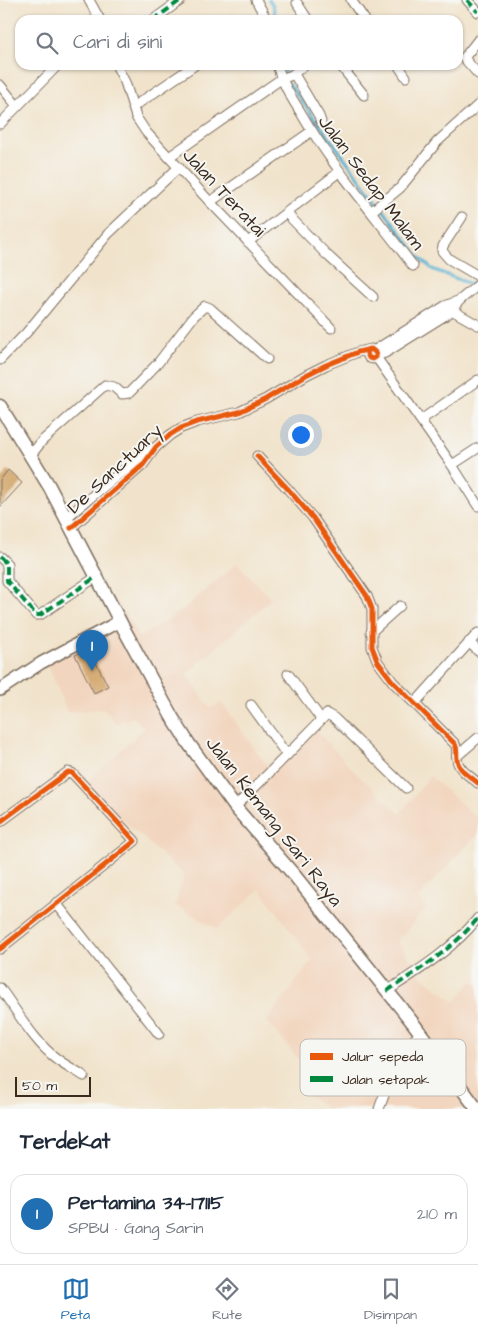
<!DOCTYPE html>
<html lang="id">
<meta charset="utf-8">
<style>
body{margin:0;font-family:"Architects Daughter",sans-serif;background:#f2f2f3;color:#1f2937}
.scale{position:absolute;left:15px;bottom:12px;width:76px;box-sizing:border-box;padding-left:5px;border:2px solid #3b2a1e;border-top:0;font-size:14px;line-height:18px;white-space:nowrap;color:#3b2a1e;-webkit-text-stroke:4px #f6f6f2;paint-order:stroke}
.you{position:absolute;left:300px;top:434px;width:18px;height:18px;margin:-12px;border:4px solid #fff;border-radius:50%;background:#1a73e8;box-shadow:0 0 0 8px #1a73e833}
.badge{display:grid;place-items:center;width:32px;height:32px;border-radius:50%;background:#1f6fb2;color:#fff;font-size:16px;font-weight:700}
.pin{position:absolute;translate:-50% -41px;filter:drop-shadow(0 1px 2px #0008)}
.pin::after{content:'';position:absolute;top:26px;width:18px;height:15px;background:inherit;clip-path:polygon(0 0,100% 0,50% 100%)}
.list{margin:0;padding:0;list-style:none}
h2{display:flex;justify-content:space-between;align-items:center;height:65px;margin:0;padding:0 20px;font-size:21px}
h2 small{font-size:16px;font-weight:400;color:#747a83}
.list li{display:grid;grid-template-columns:32px 1fr auto;gap:15px;align-items:center;box-sizing:border-box;height:80px;margin:0 10px 10px;padding:0 10px;border:1px solid #e0e1e3;border-radius:15px}
.list b{display:block;font-size:19px;white-space:nowrap}
.list p{margin:0;font-size:16px;white-space:nowrap;color:#747a83}
.list em{font-size:16px;font-style:normal;color:#747a83}
.icon{flex:none;width:28px;height:28px;fill:none;stroke:currentColor;stroke-width:2;stroke-linecap:round;stroke-linejoin:round}
.map{position:relative;flex:none;width:478px;height:1109px;overflow:hidden}
.search{position:absolute;background:#fff;box-shadow:0 1px 4px #0004;left:15px;right:15px;top:15px;height:55px;display:flex;align-items:center;gap:12px;box-sizing:border-box;padding:0 18px;border-radius:15px;color:#747a83;font-size:19px}
.sheet{height:155px;background:#fff}
nav{display:flex;justify-content:space-around;align-items:center;box-sizing:border-box;height:70px;border-top:1px solid #e0e1e3;background:#fff;font-size:14px;color:#747a83}
nav a{display:grid;justify-items:center;gap:2px}
nav .on{color:#1f6fb2}
.map>svg:first-child{display:block}
</style>
<div class="map">
<svg width="478" height="1109" viewBox="0 0 478 1109">
<rect width="100%" height="100%" fill="#f6f6f2"/>
<filter id="ink" filterUnits="userSpaceOnUse"><feTurbulence type="fractalNoise" baseFrequency=".02" numOctaves="2"/><feDisplacementMap in="SourceGraphic" scale="10" xChannelSelector="R" yChannelSelector="G"/><feConvolveMatrix kernelMatrix="1 2 1 2 8 2 1 2 1" color-interpolation-filters="sRGB"/></filter>
<filter id="wash" filterUnits="userSpaceOnUse"><feTurbulence type="fractalNoise" baseFrequency=".0096" numOctaves="4" result="noise"/><feDisplacementMap in="SourceGraphic" scale="20" xChannelSelector="R" yChannelSelector="G"/><feGaussianBlur stdDeviation="1.12" result="paint"/><feColorMatrix in="noise" values="0 0 0 0 0 0 0 0 0 0 0 0 0 0 0 0 0 1.4 0 .05"/><feComposite in="paint" operator="in"/></filter>
<g filter="url(#wash)">
<rect width="100%" height="100%" fill="#f1e3cb"/>
<!-- built -->
<path fill="#f2d5be" d="M 237,563 L 271,599 L 186,674 L 210,708 L 222,703 L 270,770 L 314,728 L 354,771 L 400,814 L 430,776 L 478,819 L 478,834 L 417,898 L 426,908 L 397,941 L 423,977 L 455,1002 L 472,981 L 478,984 L 478,1106 L 475,1109 L 373,1109 L 370,1107 L 368,1109 L 328,1109 L 307,1094 L 317,1081 L 267,1021 L 312,960 L 260,889 L 217,929 L 175,905 L 184,875 L 84,785 L 145,728 L 133,717 L 116,724 L 105,709 L 67,712 L 45,657 L 125,612 L 139,638 L 184,609 Z"/>
<g fill="none" stroke-linecap="round" stroke-linejoin="round">
<!-- stream -->
<g stroke="#56b3d4" stroke-width="3">
<path d="M 269,0 L 273,5 L 276,20"/>
<path d="M 284,65 L 285,76"/>
<path d="M 289,84 L 418,256 L 432,269 L 475,286"/>
</g>
</g>
<g id="blocks">
<!-- building -->
<g fill="#d6ad77">
<path d="M 8,470 L 22,483 L 0,507 L 0,480 Z"/>
<path d="M 89,649 L 108,686 L 94,693 L 75,655 Z"/>
</g>
</g>
</g>
<g filter="url(#ink)">
<use href="#blocks" fill-opacity="0" stroke="#7b6b5b" stroke-width="1"/>
<g fill="none" stroke-linecap="round" stroke-linejoin="round">
<!-- minor casing -->
<g stroke="#7b6b5b" stroke-width="11">
<g id="minor">
<path d="M 89,0 L 100,20"/>
<path d="M 256,0 L 267,20"/>
<path d="M 351,0 L 365,20"/>
<path d="M 467,0 L 478,12"/>
<path d="M 297,3 L 308,20"/>
<path d="M 153,20 L 181,0"/>
<path d="M 478,40 L 464,58 L 478,74"/>
<path d="M 116,65 L 125,82 L 136,117 L 146,132 L 210,202 L 331,328"/>
<path d="M 277,65 C 282,83 291,97 301,113 C 333,168 375,215 413,266"/>
<path d="M 340,65 L 364,95"/>
<path d="M 398,65 L 406,77"/>
<path d="M 294,74 L 319,116 L 321,122"/>
<path d="M 0,85 L 17,106"/>
<path d="M 133,107 L 195,65"/>
<path d="M 0,124 L 58,65"/>
<path d="M 169,157 L 281,79 L 292,75 L 304,65"/>
<path d="M 210,202 L 312,131"/>
<path d="M 372,211 L 400,188 L 437,142 L 478,105"/>
<path d="M 286,213 L 327,255 L 373,297"/>
<path d="M 462,217 L 443,246 L 442,251 L 449,259 L 478,276"/>
<path d="M 248,242 L 339,172"/>
<path d="M 448,308 L 478,325"/>
<path d="M 375,350 L 445,306 L 460,300"/>
<path d="M 376,356 L 385,353 L 449,313 L 460,300 L 478,285"/>
<path d="M 376,357 L 452,465 L 478,506"/>
<path d="M 0,360 L 27,332 L 108,234 L 179,167"/>
<path d="M 421,420 L 478,380"/>
<path d="M 31,455 L 42,441 L 105,385 L 114,387 L 122,394 L 129,393 L 132,390 L 158,363 L 194,316 L 205,306 L 210,308 L 267,359"/>
<path d="M 257,456 L 287,488 L 313,518 L 367,596 L 372,609 L 372,647 L 378,662 L 393,682 L 455,744 C 458,749 456,753 457,759 C 458,770 470,776 478,783"/>
<path d="M 452,465 L 478,448"/>
<path d="M 66,518 L 145,452 L 156,447"/>
<path d="M 71,528 L 143,465 L 156,447 L 170,435 L 181,428 L 197,422 L 239,412 L 266,399 L 306,375 L 326,365 L 358,352 L 371,349 L 376,353 L 376,357 L 373,359 L 369,358 L 367,354 L 368,351"/>
<path d="M 0,557 L 7,564 L 7,581 L 36,615 L 40,615 L 96,577"/>
<path d="M 371,632 L 400,606"/>
<path d="M 469,642 L 478,651"/>
<path d="M 288,674 L 321,719"/>
<path d="M 415,703 L 478,633"/>
<path d="M 251,705 L 287,755"/>
<path d="M 457,756 L 478,738"/>
<path d="M 235,807 L 287,755 L 327,714 L 334,718 L 406,788"/>
<path d="M 0,822 L 68,772 L 72,773 L 135,841 L 0,949"/>
<path d="M 56,903 L 159,1034"/>
<path d="M 0,988 C 18,1012 33,1041 57,1059 C 65,1065 75,1070 84,1076"/>
<path d="M 387,991 C 419,970 453,949 478,918"/>
<path d="M 379,1109 C 391,1076 396,1060 420,1033"/>
</g>
</g>
<!-- tertiary casing -->
<g stroke="#7b6b5b" stroke-width="14">
<path id="tertiary" d="M 0,690 L 41,663 L 120,621"/>
</g>
<!-- secondary casing -->
<g stroke="#7b6b5b" stroke-width="15">
<path id="secondary" d="M 0,406 L 49,486 L 125,631 L 172,717 L 189,744 L 235,807 L 295,876 L 413,1023 L 477,1109"/>
</g>
<!-- minor -->
<use href="#minor" stroke="#fff" stroke-width="9"/>
<!-- tertiary -->
<use href="#tertiary" stroke="#fff" stroke-width="11"/>
<!-- secondary -->
<use href="#secondary" stroke="#fff" stroke-width="12"/>
<!-- quiet -->
<g stroke="#00873e" stroke-width="4" stroke-dasharray="8 4" stroke-linecap="butt">
<path d="M 467,0 L 478,12"/>
<path d="M 153,20 L 181,0"/>
<path d="M 0,557 L 7,564 L 7,581 L 36,615 L 40,615 L 96,577"/>
<path d="M 387,991 C 419,970 453,949 478,918"/>
</g>
<!-- cycleway casing -->
<g stroke="#f6f6f2" stroke-width="8">
<g id="cycleway">
<path d="M 257,456 L 287,488 L 313,518 L 367,596 L 372,609 L 372,647 L 378,662 L 393,682 L 455,744 C 458,749 456,753 457,759 C 458,770 470,776 478,783"/>
<path d="M 71,528 L 143,465 L 156,447 L 170,435 L 181,428 L 197,422 L 239,412 L 266,399 L 306,375 L 326,365 L 358,352 L 371,349 L 376,353 L 376,357 L 373,359 L 369,358 L 367,354 L 368,351"/>
<path d="M 0,822 L 68,772 L 72,773 L 135,841 L 0,949"/>
</g>
</g>
<!-- cycleway -->
<use href="#cycleway" stroke="#e8590c" stroke-width="5"/>
</g>
</g>
<g text-anchor="middle" stroke-width="4" stroke-linejoin="round" paint-order="stroke">
<!-- street labels -->
<g font-size="19" fill="#3b2a1e" stroke="#f6f6f2">
<text transform="translate(372 182) rotate(53)" y="7">Jalan Sedap Malam</text>
<text transform="translate(225 192) rotate(47)" y="7">Jalan Teratai</text>
<text transform="translate(114 468) rotate(-43)" y="7">De Sanctuary</text>
<text transform="translate(275 821) rotate(52)" y="7">Jalan Kemang Sari Raya</text>
</g>
</g>
<!-- legend -->
<rect x="300" y="1039" width="166" height="57" rx="8" fill="#f6f6f2" stroke="#beb9b2" stroke-width="1"/>
<rect x="310" y="1053" width="23" height="7" fill="#e8590c"/>
<rect x="310" y="1076" width="23" height="6" fill="#00873e"/>
<g font-size="14" fill="#3b2a1e">
<text x="342" y="1061">Jalur sepeda</text>
<text x="342" y="1084">Jalan setapak</text>
</g>
</svg>
<div class="scale">50 m</div>
<div class="you"></div>
<div class="pin badge" style="left:92px;top:671px">1</div>
<div class="search"><svg class="icon" aria-label="search" viewBox="0 0 24 24"><circle cx="10" cy="10" r="6"/><path d="M15 15l6 6"/></svg>Cari di sini</div>
</div>
<section class="sheet">
<h2>Terdekat<small></small></h2>
<ul class="list">
<li><span class="badge">1</span><div><b>Pertamina 34-17115</b><p>SPBU · Gang Sarin</p></div><em>210 m</em></li>
</ul>
</section>
<nav>
<a class="on"><svg class="icon" aria-label="map" viewBox="0 0 24 24"><path d="M3 6l6-2 6 2 6-2v14l-6 2-6-2-6 2zM9 4v14M15 6v14"/></svg>Peta</a>
<a><svg class="icon" aria-label="directions" viewBox="0 0 24 24"><path d="M12 3l9 9-9 9-9-9zM9 14v-3h6M13 9l2 2-2 2"/></svg>Rute</a>
<a><svg class="icon" aria-label="saved" viewBox="0 0 24 24"><path d="M7 4h10v16l-5-4-5 4z"/></svg>Disimpan</a>
</nav>
